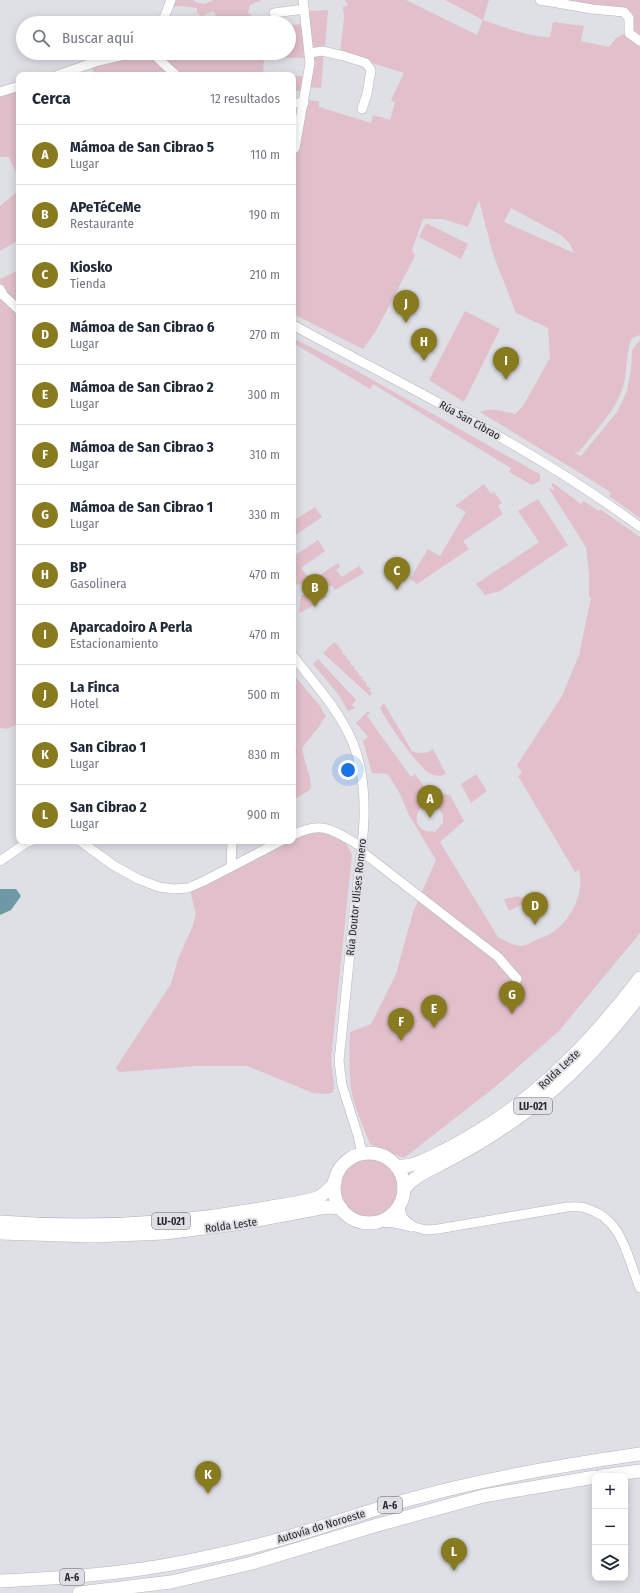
<!DOCTYPE html>
<html lang="es">
<meta charset="utf-8">
<style>
body{margin:0;font-family:"Fira Sans Condensed",sans-serif;background:#f6f6f7;color:#1f2937}
.controls{position:absolute;right:12px;bottom:12px;display:grid;overflow:hidden;border-radius:8px;box-shadow:0 2px 10px #0003}
.controls button{width:36px;height:36px;display:grid;place-items:center;padding:0;border:0;border-bottom:1px solid #e0e1e3;background:#fff;color:#1f2937;font:20px sans-serif}
.you{position:absolute;left:348px;top:770px;width:14px;height:14px;margin:-10px;border:3px solid #fff;border-radius:50%;background:#1a73e8;box-shadow:0 0 0 6px #1a73e833}
.badge{display:grid;place-items:center;width:26px;height:26px;border-radius:50%;background:#877a1f;color:#fff;font-size:13px;font-weight:700}
.pin{position:absolute;translate:-50% -33px;filter:drop-shadow(0 1px 2px #0008)}
.pin::after{content:'';position:absolute;top:21px;width:14px;height:12px;background:inherit;clip-path:polygon(0 0,100% 0,50% 100%)}
.list{margin:0;padding:0;list-style:none}
h2{display:flex;justify-content:space-between;align-items:center;height:52px;margin:0;padding:0 16px;font-size:17px}
h2 small{font-size:13px;font-weight:400;color:#747a83}
.list li{display:grid;grid-template-columns:26px 1fr auto;gap:12px;align-items:center;box-sizing:border-box;height:60px;padding:0 16px;border-top:1px solid #e0e1e3}
.list b{display:block;font-size:15px;white-space:nowrap}
.list p{margin:0;font-size:13px;white-space:nowrap;color:#747a83}
.list em{font-size:13px;font-style:normal;color:#747a83}
.icon{flex:none;width:22px;height:22px;fill:none;stroke:currentColor;stroke-width:2;stroke-linecap:round;stroke-linejoin:round}
.map{position:relative;flex:none;width:640px;height:1593px;overflow:hidden}
.search{position:absolute;background:#fff;box-shadow:0 2px 10px #0003;left:16px;top:16px;width:280px;height:44px;display:flex;align-items:center;gap:10px;box-sizing:border-box;padding:0 14px;border-radius:22px;color:#747a83;font-size:15px}
.panel{position:absolute;background:#fff;box-shadow:0 2px 10px #0003;left:16px;top:72px;width:280px;height:772px;border-radius:8px}
.map>svg:first-child{display:block}
</style>
<div class="map">
<svg width="640" height="1593" viewBox="0 0 640 1593">
<rect width="100%" height="100%" fill="#dfdfe6"/>
<!-- green -->
<g fill="#e2c0cb" fill-rule="evenodd">
<path d="M 174,0 L 193,0 L 195,2 L 204,4 L 214,0 L 262,0 L 250,5 L 248,13 L 263,23 L 212,23 L 211,19 L 216,15 L 213,11 L 202,16 L 197,13 L 197,8 L 181,6 L 171,7 Z"/>
<path d="M 345,0 L 406,0 L 477,35 L 483,20 L 445,0 L 489,0 L 483,20 C 505,27 528,37 550,37 L 553,22 L 584,26 L 581,41 L 609,47 L 616,38 L 627,32 L 640,43 L 640,335 L 632,338 C 625,354 628,371 623,387 C 616,411 594,432 579,452 L 574,453 L 581,456 L 617,412 L 627,391 L 631,370 L 632,350 L 640,340 L 640,518 L 609,496 L 611,493 L 593,481 L 480,412 C 491,407 504,411 515,414 L 523,406 L 550,358 L 548,328 L 516,313 L 493,254 L 479,200 L 468,227 L 443,219 L 423,219 L 412,250 L 415,256 L 376,331 L 363,349 L 293,314 L 293,152 L 306,100 L 319,101 L 319,107 L 371,123 L 373,115 L 390,120 L 395,102 L 391,100 L 404,73 L 340,53 L 344,18 L 343,7 L 348,5 ZM 511,208 L 561,235 L 570,244 L 574,253 L 504,222 Z"/>
<path d="M 550,0 L 640,0 L 640,38 L 630,30 L 632,12 L 564,3 Z"/>
<path d="M 328,10 L 325,48 L 312,49 L 307,13 L 309,11 Z"/>
<path d="M 305,24 L 308,58 L 264,57 L 263,75 L 178,75 L 155,53 L 289,53 L 289,25 Z"/>
<path d="M 324,53 L 321,88 L 308,87 L 311,57 Z"/>
<path d="M 143,55 L 162,65 L 170,75 L 95,75 L 91,66 Z"/>
<path d="M 293,76 L 305,76 L 304,91 L 293,91 Z"/>
<path d="M 19,90 L 19,179 L 9,157 L 0,157 L 0,95 Z"/>
<path d="M 19,190 L 19,240 L 0,251 L 0,206 Z"/>
<path d="M 426,223 L 468,244 L 461,259 L 419,237 Z"/>
<path d="M 19,270 L 19,298 L 13,299 L 0,283 L 0,279 Z"/>
<path d="M 0,295 L 19,314 L 19,726 L 16,725 L 6,729 L 0,728 Z"/>
<path d="M 465,311 L 500,329 L 464,402 L 429,380 Z"/>
<path d="M 293,338 L 355,370 L 534,471 L 540,474 L 540,481 L 532,485 L 509,472 L 511,468 L 373,384 L 370,389 L 293,343 Z"/>
<path d="M 553,483 L 581,504 L 584,501 L 599,511 L 600,509 L 640,537 L 640,933 L 559,1031 L 495,1087 L 404,1158 L 370,1144 C 363,1126 354,1107 351,1088 C 349,1069 349,1051 350,1032 L 371,1024 L 396,974 L 413,912 L 436,860 L 409,815 L 400,794 L 388,774 L 372,773 L 363,741 L 368,737 L 356,723 L 368,711 L 370,713 L 367,716 L 411,777 L 415,774 L 428,792 L 430,793 L 450,795 L 464,821 L 440,842 L 498,937 C 505,940 513,946 521,946 C 526,946 531,942 536,940 C 541,938 548,936 553,932 C 571,920 585,892 579,870 L 575,872 L 518,776 L 522,773 L 517,765 L 562,696 L 579,655 L 591,598 L 589,597 L 589,574 L 586,547 L 549,489 L 549,488 L 553,490 L 554,488 L 551,485 ZM 425,805 L 437,806 L 443,815 L 443,823 L 435,832 C 432,831 429,832 426,831 C 415,827 414,815 421,807 L 421,806 Z"/>
<path d="M 484,484 L 491,494 L 494,492 L 502,503 L 498,506 L 503,514 L 463,541 L 469,549 L 417,584 L 410,579 L 428,549 L 440,556 L 466,512 L 455,506 Z"/>
<path d="M 538,499 L 568,545 L 500,591 L 485,595 L 476,584 L 539,542 L 518,511 Z"/>
<path d="M 315,507 L 322,517 L 293,537 L 293,521 Z"/>
<path d="M 318,540 L 325,551 L 301,568 L 311,581 L 338,563 L 340,567 L 336,570 L 342,577 L 359,566 L 364,573 L 335,590 L 332,586 L 293,584 L 293,555 L 294,556 Z"/>
<path d="M 301,595 L 328,596 L 302,612 L 299,612 Z"/>
<path d="M 334,642 L 339,646 L 339,648 L 343,651 L 342,653 L 347,657 L 346,658 L 351,662 L 350,664 L 355,667 L 354,669 L 359,673 L 358,674 L 363,678 L 362,680 L 367,683 L 366,685 L 371,689 L 369,691 L 372,693 L 370,696 L 323,653 Z"/>
<path d="M 318,659 L 356,700 L 352,705 L 355,708 L 348,711 L 338,694 L 313,664 Z"/>
<path d="M 293,674 L 320,706 L 326,717 L 321,722 L 321,724 L 302,748 C 303,760 314,781 310,790 L 293,800 Z"/>
<path d="M 384,703 L 412,751 C 418,754 428,754 433,749 L 446,774 C 440,777 434,776 429,773 C 417,765 386,721 380,708 Z"/>
<path d="M 476,774 L 487,791 L 471,803 L 461,784 Z"/>
<path d="M 325,831 C 339,838 346,840 352,855 L 331,1059 L 334,1086 L 333,1092 L 328,1094 L 313,1093 L 247,1066 L 197,1066 L 120,1072 L 116,1069 L 117,1066 L 171,984 L 178,959 L 192,928 L 196,914 L 191,895 L 192,888 L 274,847 L 287,841 L 293,841 L 293,838 L 304,833 Z"/>
<path d="M 532,894 L 534,898 L 509,911 L 504,899 L 519,896 L 520,898 Z"/>
<circle cx="370" cy="1188" r="30"/>
</g>
<!-- water -->
<path fill="#6d98a4" d="M 0,889 L 16,889 L 21,896 L 11,910 L 0,915 Z"/>
<g fill="none" stroke-linecap="round" stroke-linejoin="round">
<!-- minor casing -->
<g stroke="#b5b5bb" stroke-width="10">
<g id="minor">
<path d="M 540,0 L 592,9 L 624,12 L 629,18 L 629,33 L 640,41"/>
<path d="M 274,13 L 304,9"/>
<path d="M 162,23 L 171,0"/>
<path d="M 152,53 L 176,75"/>
<path d="M 310,53 L 322,51 L 344,56 L 366,63 L 371,70 L 367,94 L 362,109"/>
<path d="M 58,75 L 98,61 L 134,53"/>
<path d="M 0,92 L 19,86"/>
<path d="M 293,103 L 304,103"/>
<path d="M 293,149 L 295,148 L 310,63 L 303,0"/>
<path d="M 0,289 L 3,295 L 19,310"/>
<path d="M 293,325 C 410,389 532,447 640,527"/>
<path d="M 293,656 C 315,684 339,710 353,743 C 374,797 360,858 354,913 C 349,963 344,1012 339,1061 L 342,1085 L 359,1139 L 362,1154"/>
<path d="M 293,835 C 324,819 335,832 362,847"/>
<path d="M 80,841 L 113,865 L 138,879 L 159,887 L 173,889 L 188,888 L 204,881 L 281,841"/>
<path d="M 361,851 L 498,957 L 517,979"/>
<path d="M 0,861 L 26,843 L 32,841"/>
<path d="M 231,867 L 232,841"/>
<path d="M 411,1226 L 426,1230 L 438,1229 L 567,1207 C 573,1207 580,1206 585,1208 C 623,1218 627,1257 640,1288"/>
</g>
</g>
<!-- major casing -->
<g stroke="#b5b5bb" stroke-width="12">
<g id="major">
<path d="M 399,1206 C 400,1216 402,1220 411,1226"/>
<path d="M 381,1221 L 394,1222 L 411,1226"/>
</g>
</g>
<!-- highway casing -->
<g stroke="#b5b5bb" stroke-width="14">
<g id="highway">
<circle cx="369" cy="1188" r="35"/>
<path d="M 396,1166 C 414,1168 429,1158 445,1150 C 526,1109 585,1050 640,978"/>
<path d="M 404,1189 C 417,1173 435,1168 452,1158 C 472,1148 491,1136 510,1123 C 560,1089 603,1044 640,995"/>
<path d="M 0,1222 C 89,1229 178,1224 265,1208 C 280,1205 306,1203 319,1197 C 325,1194 330,1188 335,1183"/>
<path d="M 0,1233 L 93,1236 L 164,1233 L 236,1224 L 326,1207 L 341,1208"/>
<path d="M 602,1476 L 640,1471"/>
<path d="M 0,1581 C 61,1578 123,1574 183,1562 C 218,1555 254,1547 288,1537 C 329,1525 370,1510 411,1499 C 486,1478 563,1465 640,1454"/>
<path d="M 79,1593 L 171,1582 L 252,1563 L 374,1526 L 483,1496 L 595,1477"/>
</g>
</g>
<!-- minor -->
<use href="#minor" stroke="#fff" stroke-width="9"/>
<!-- major -->
<use href="#major" stroke="#fff" stroke-width="11"/>
<!-- highway -->
<use href="#highway" stroke="#fff" stroke-width="13"/>
</g>
<g text-anchor="middle" stroke-width="4" stroke-linejoin="round" paint-order="stroke">
<!-- shield labels -->
<g fill="#dfdfe6" stroke="#5e5e62" stroke-width="1">
<rect x="514" y="1098" width="38" height="16" rx="3"/>
<rect x="152" y="1213" width="38" height="16" rx="3"/>
<rect x="378" y="1497" width="24" height="16" rx="3"/>
<rect x="60" y="1569" width="24" height="16" rx="3"/>
</g>
<g font-size="10" font-weight="bold" fill="#272729">
<text x="533" y="1110">LU-021</text>
<text x="171" y="1225">LU-021</text>
<text x="390" y="1509">A-6</text>
<text x="72" y="1581">A-6</text>
</g>
<!-- street labels -->
<g font-size="11" fill="#272729" stroke="#dfdfe6">
<text transform="translate(470 420) rotate(29)" y="4">Rúa San Cibrao</text>
<text transform="translate(356 897) rotate(-84)" y="4">Rúa Doutor Ulises Romero</text>
<text transform="translate(559 1069) rotate(-43)" y="4">Rolda Leste</text>
<text transform="translate(231 1225) rotate(-8)" y="4">Rolda Leste</text>
<text transform="translate(321 1526) rotate(-17)" y="4">Autovía do Noroeste</text>
</g>
</g>
</svg>
<div class="controls">
<button>+</button>
<button>−</button>
<button><svg class="icon" aria-label="layers" viewBox="0 0 24 24"><path d="M12 4l9 5-9 5-9-5zM3 14l9 5 9-5"/></svg></button>
</div>
<div class="you"></div>
<div class="pin badge" style="left:430px;top:818px">A</div>
<div class="pin badge" style="left:315px;top:607px">B</div>
<div class="pin badge" style="left:397px;top:590px">C</div>
<div class="pin badge" style="left:535px;top:925px">D</div>
<div class="pin badge" style="left:434px;top:1028px">E</div>
<div class="pin badge" style="left:401px;top:1041px">F</div>
<div class="pin badge" style="left:512px;top:1014px">G</div>
<div class="pin badge" style="left:424px;top:361px">H</div>
<div class="pin badge" style="left:506px;top:380px">I</div>
<div class="pin badge" style="left:406px;top:323px">J</div>
<div class="pin badge" style="left:208px;top:1494px">K</div>
<div class="pin badge" style="left:454px;top:1571px">L</div>
<div class="search"><svg class="icon" aria-label="search" viewBox="0 0 24 24"><circle cx="10" cy="10" r="6"/><path d="M15 15l6 6"/></svg>Buscar aquí</div>
<section class="panel">
<h2>Cerca<small>12 resultados</small></h2>
<ul class="list">
<li><span class="badge">A</span><div><b>Mámoa de San Cibrao 5</b><p>Lugar</p></div><em>110 m</em></li>
<li><span class="badge">B</span><div><b>APeTéCeMe</b><p>Restaurante</p></div><em>190 m</em></li>
<li><span class="badge">C</span><div><b>Kiosko</b><p>Tienda</p></div><em>210 m</em></li>
<li><span class="badge">D</span><div><b>Mámoa de San Cibrao 6</b><p>Lugar</p></div><em>270 m</em></li>
<li><span class="badge">E</span><div><b>Mámoa de San Cibrao 2</b><p>Lugar</p></div><em>300 m</em></li>
<li><span class="badge">F</span><div><b>Mámoa de San Cibrao 3</b><p>Lugar</p></div><em>310 m</em></li>
<li><span class="badge">G</span><div><b>Mámoa de San Cibrao 1</b><p>Lugar</p></div><em>330 m</em></li>
<li><span class="badge">H</span><div><b>BP</b><p>Gasolinera</p></div><em>470 m</em></li>
<li><span class="badge">I</span><div><b>Aparcadoiro A Perla</b><p>Estacionamiento</p></div><em>470 m</em></li>
<li><span class="badge">J</span><div><b>La Finca</b><p>Hotel</p></div><em>500 m</em></li>
<li><span class="badge">K</span><div><b>San Cibrao 1</b><p>Lugar</p></div><em>830 m</em></li>
<li><span class="badge">L</span><div><b>San Cibrao 2</b><p>Lugar</p></div><em>900 m</em></li>
</ul>
</section>
</div>
